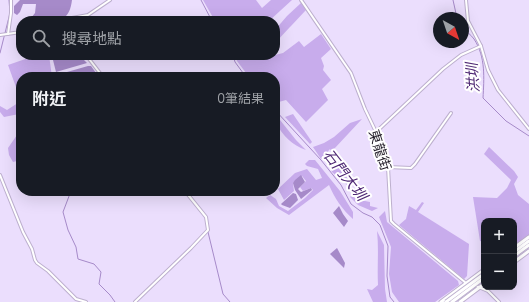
<!DOCTYPE html>
<html lang="zh-TW">
<meta charset="utf-8">
<style>
body{margin:0;font-family:"Nunito Sans","Noto Sans TC",sans-serif;background:#20242c;color:#f1f3f6}
.controls{position:absolute;right:12px;bottom:12px;display:grid;overflow:hidden;border-radius:8px;box-shadow:0 4px 16px #0002}
.controls button{width:36px;height:36px;display:grid;place-items:center;padding:0;border:0;border-bottom:1px solid #363941;background:#171b24;color:#f1f3f6;font:20px sans-serif}
.compass{position:absolute;left:433px;top:12px;width:36px;height:36px;border-radius:50%;background:#171b24;box-shadow:0 4px 16px #0002;rotate:140deg}
.list{margin:0;padding:0;list-style:none}
h2{display:flex;justify-content:space-between;align-items:center;height:52px;margin:0;padding:0 16px;font-size:17px}
h2 small{font-size:13px;font-weight:400;color:#9ea1a6}
.icon{flex:none;width:22px;height:22px;fill:none;stroke:currentColor;stroke-width:2;stroke-linecap:round;stroke-linejoin:round}
.map{position:relative;flex:none;width:529px;height:302px;overflow:hidden}
.search{position:absolute;background:#171b24;box-shadow:0 4px 16px #0002;left:16px;top:16px;width:264px;height:44px;display:flex;align-items:center;gap:10px;box-sizing:border-box;padding:0 14px;border-radius:16px;color:#9ea1a6;font-size:15px}
.panel{position:absolute;background:#171b24;box-shadow:0 4px 16px #0002;left:16px;top:72px;width:264px;height:124px;border-radius:16px}
.map>svg:first-child{display:block}
</style>
<div class="map">
<svg width="529" height="302" viewBox="0 0 529 302">
<rect width="100%" height="100%" fill="#ebdefd"/>
<!-- green -->
<g fill="#c8acec">
<path d="M 203,0 L 256,0 L 262,8 L 271,0 L 292,0 L 269,21 L 215,21 Z"/>
<path d="M 301,3 L 306,10 L 275,43 L 275,30 L 287,16 Z"/>
<path d="M 321,34 L 331,49 L 321,58 L 324,66 L 323,70 L 331,80 L 322,89 L 328,100 L 306,122 L 286,100 L 275,103 L 275,77 L 249,77 L 237,61 L 235,55 L 253,55 L 258,60 L 260,55 L 275,55 L 283,53 L 299,41 L 304,47 Z"/>
<path d="M 37,55 L 49,55 L 52,77 L 21,77 L 21,101 L 8,65 Z"/>
<path d="M 21,101 L 21,160 L 13,162 L 9,155 L 8,148 L 17,135 L 19,114 L 4,117 L 0,112 L 0,106 L 7,110 Z"/>
<path d="M 293,114 L 312,142 L 310,144 L 285,117 Z"/>
<path d="M 362,119 L 334,149 L 342,167 L 350,176 L 348,186 L 332,172 L 329,166 L 336,161 L 330,149 L 321,159 L 313,147 L 324,143 L 334,137 L 350,123 Z"/>
<path d="M 280,120 L 296,140 L 306,150 C 292,145 283,136 276,123 Z"/>
<path d="M 489,147 L 514,171 L 518,177 L 514,184 L 518,195 L 529,204 L 529,235 L 514,246 L 514,221 L 484,221 L 484,242 L 480,241 L 473,197 L 497,198 L 507,188 L 511,180 L 484,154 Z"/>
<path d="M 309,160 L 315,160 L 340,191 L 353,212 L 353,219 C 342,209 335,199 329,185 L 289,215 L 277,208 L 266,198 L 270,195 L 276,199 L 279,206 L 288,211 L 305,198 L 313,190 L 311,188 L 303,191 L 300,187 L 306,181 L 302,176 L 293,183 L 294,191 L 284,200 L 278,189 L 295,173 L 307,169 L 316,180 L 322,178 L 318,169 L 307,166 L 305,164 Z"/>
<path d="M 351,196 L 360,200 L 370,202 L 370,206 L 378,208 L 372,211 L 358,205 L 350,197 Z"/>
<path d="M 422,202 L 424,203 L 418,212 L 469,244 L 467,276 L 464,279 L 399,225 L 406,219 L 409,206 L 416,210 Z"/>
<path d="M 385,211 L 387,222 L 458,281 L 459,285 L 435,302 L 399,302 L 392,292 L 389,274 L 391,247 L 379,217 Z"/>
<path d="M 377,231 L 384,245 L 385,289 L 387,302 L 373,302 L 367,289 L 372,290 L 378,285 C 377,267 379,249 377,231 Z"/>
</g>
<!-- water -->
<g fill="#a68ac9">
<path d="M 20,0 L 72,0 C 69,26 53,21 33,21 L 31,18 L 35,13 L 36,4 L 23,4 L 20,12 L 17,15 L 14,13 L 14,6 Z"/>
<path d="M 56,55 L 79,55 L 87,63 L 56,72 L 53,60 Z"/>
<path d="M 88,66 L 91,66 L 99,77 L 58,77 L 60,74 Z"/>
<path d="M 301,175 L 305,182 L 298,189 L 301,192 L 311,188 L 312,190 L 301,199 L 295,190 L 293,183 L 295,180 Z"/>
<path d="M 293,193 L 296,194 L 298,200 L 290,208 L 282,205 L 281,204 Z"/>
<path d="M 339,206 L 343,214 L 348,221 L 344,227 L 333,213 Z"/>
<path d="M 337,248 L 345,263 L 344,268 L 330,254 Z"/>
</g>
<g fill="none" stroke-linecap="round" stroke-linejoin="round">
<!-- stream -->
<g stroke="#a68ac9" stroke-width="1">
<path d="M 201,0 L 212,21"/>
<path d="M 453,0 L 457,18"/>
<path d="M 463,28 C 467,32 471,35 474,39 C 486,57 484,79 483,98 L 506,121 L 529,136"/>
<path d="M 0,53 L 10,13 L 9,0"/>
<path d="M 233,55 L 235,62 L 246,77"/>
<path d="M 275,110 L 321,160 L 341,185 L 351,204 L 363,213 L 372,217 L 380,225 L 388,246 L 387,276 L 390,297 L 394,302"/>
<path d="M 71,191 L 63,212 L 68,230 L 76,247 L 78,259 L 94,264 L 101,272 L 99,284 L 110,295 L 115,302"/>
<path d="M 208,232 L 223,294 L 230,302"/>
</g>
<!-- minor casing -->
<g stroke="#bdb0ce" stroke-width="4">
<g id="minor">
<path d="M 301,0 L 351,73 L 365,109 L 376,132 L 388,167 L 391,221 L 394,224 L 466,283"/>
<path d="M 466,0 L 468,21 L 481,46 L 488,70 L 498,90 L 529,129"/>
<path d="M 66,21 L 72,18 L 88,15 L 110,0"/>
<path d="M 8,34 L 11,13 L 11,0"/>
<path d="M 0,35 L 21,32"/>
<path d="M 86,55 L 103,77"/>
<path d="M 376,132 L 443,69 L 461,55 L 481,46"/>
<path d="M 388,167 L 411,168 L 415,164 L 451,113"/>
<path d="M 0,175 L 23,232 L 32,249 L 35,260 L 37,263 L 48,271 L 76,299 L 86,302"/>
<path d="M 474,285 L 488,291 L 499,302"/>
<path d="M 135,302 L 191,248 L 208,230 L 206,217 L 185,191"/>
</g>
</g>
<!-- primary casing -->
<g stroke="#bdb0ce" stroke-width="5">
<g id="primary">
<path d="M 514,248 L 529,237"/>
<path d="M 514,262 L 529,251"/>
<path d="M 441,302 L 484,270"/>
<path d="M 460,302 L 484,284"/>
</g>
</g>
<!-- trunk casing -->
<g stroke="#bdb0ce" stroke-width="5">
<g id="trunk">
<path d="M 514,252 L 529,241"/>
<path d="M 514,256 L 529,245"/>
</g>
</g>
<!-- minor -->
<use href="#minor" stroke="#fff" stroke-width="2"/>
<!-- primary -->
<use href="#primary" stroke="#fff" stroke-width="3"/>
<!-- trunk -->
<use href="#trunk" stroke="#fff" stroke-width="3"/>
<!-- trunk-bridge casing -->
<g stroke="#bdb0ce" stroke-width="5" stroke-linecap="butt">
<g id="trunk-bridge">
<path d="M 446,302 L 484,274"/>
<path d="M 452,302 L 484,278"/>
</g>
</g>
<!-- trunk-bridge -->
<use href="#trunk-bridge" stroke="#fff" stroke-width="3"/>
</g>
<g text-anchor="middle" stroke-width="4" stroke-linejoin="round" paint-order="stroke">
<!-- street labels -->
<g font-size="14" fill="#221d28" stroke="#fff">
<text transform="translate(380 150) rotate(72)" y="5">東龍街</text>
</g>
<!-- water labels -->
<g font-size="15" font-style="italic" fill="#502a75" stroke="#fff">
<text transform="translate(473 78) rotate(-94)" y="5">洪圳</text>
<text transform="translate(345 175) rotate(52)" y="5">石門大圳</text>
</g>
</g>
</svg>
<div class="controls">
<button>+</button>
<button>−</button>
</div>
<svg class="compass" viewBox="-18 -18 36 36"><path d="M0-13l5 13h-10z" fill="#e53935"/><path d="M0 13l5-13h-10z" fill="#9ea1a6"/></svg>
<div class="search"><svg class="icon" aria-label="search" viewBox="0 0 24 24"><circle cx="10" cy="10" r="6"/><path d="M15 15l6 6"/></svg>搜尋地點</div>
<section class="panel">
<h2>附近<small>0筆結果</small></h2>
<ul class="list">
</ul>
</section>
</div>
